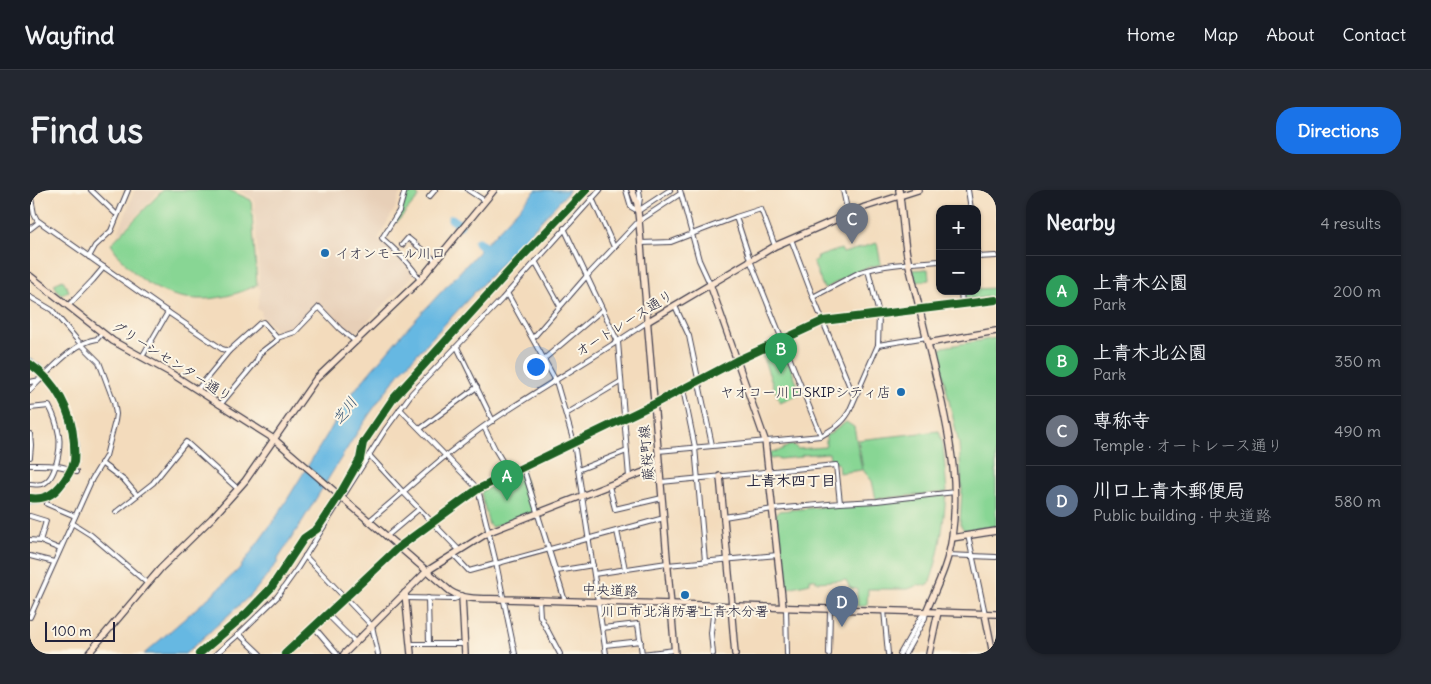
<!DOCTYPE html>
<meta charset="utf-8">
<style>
body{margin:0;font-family:Delius,"Klee One",sans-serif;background:#242831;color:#f1f3f6}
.controls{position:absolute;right:15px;top:15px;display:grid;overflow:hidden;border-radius:10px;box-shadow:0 1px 4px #0004}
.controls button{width:45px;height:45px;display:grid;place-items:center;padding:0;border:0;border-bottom:1px solid #363941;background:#171b24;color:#f1f3f6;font:25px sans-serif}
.scale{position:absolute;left:15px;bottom:12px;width:70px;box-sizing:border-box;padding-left:5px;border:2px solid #22223b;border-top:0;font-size:14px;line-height:18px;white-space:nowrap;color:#22223b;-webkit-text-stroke:4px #fcf5e5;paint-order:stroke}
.you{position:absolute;left:505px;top:176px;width:18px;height:18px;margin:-12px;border:4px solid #fff;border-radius:50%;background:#1a73e8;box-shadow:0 0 0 8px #1a73e833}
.badge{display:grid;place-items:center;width:32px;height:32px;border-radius:50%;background:#1a73e8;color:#fff;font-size:16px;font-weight:700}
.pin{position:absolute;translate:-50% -41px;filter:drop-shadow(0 1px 2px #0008)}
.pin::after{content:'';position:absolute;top:26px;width:18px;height:15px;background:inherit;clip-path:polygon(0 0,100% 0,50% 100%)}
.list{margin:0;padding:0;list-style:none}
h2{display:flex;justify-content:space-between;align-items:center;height:65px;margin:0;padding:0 20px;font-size:21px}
h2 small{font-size:16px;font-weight:400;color:#9ea1a6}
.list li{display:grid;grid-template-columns:32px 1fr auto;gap:15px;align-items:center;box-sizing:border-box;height:70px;padding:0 20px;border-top:1px solid #363941}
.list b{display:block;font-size:19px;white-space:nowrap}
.list p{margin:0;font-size:16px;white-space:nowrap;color:#9ea1a6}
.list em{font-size:16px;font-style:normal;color:#9ea1a6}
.map{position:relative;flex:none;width:966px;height:464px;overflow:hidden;border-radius:20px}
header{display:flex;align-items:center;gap:30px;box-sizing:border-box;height:70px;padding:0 25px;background:#171b24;border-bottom:1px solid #363941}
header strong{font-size:24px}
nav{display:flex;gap:28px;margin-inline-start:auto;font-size:18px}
.intro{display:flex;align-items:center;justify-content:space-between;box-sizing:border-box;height:120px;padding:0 30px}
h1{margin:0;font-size:35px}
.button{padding:12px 22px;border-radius:20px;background:#1a73e8;color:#fff;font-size:18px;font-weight:700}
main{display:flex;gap:30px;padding:0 30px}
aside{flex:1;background:#171b24;border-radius:20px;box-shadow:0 1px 4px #0004}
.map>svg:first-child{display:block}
</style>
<header>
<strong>Wayfind</strong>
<nav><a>Home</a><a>Map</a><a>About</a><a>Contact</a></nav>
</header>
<div class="intro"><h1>Find us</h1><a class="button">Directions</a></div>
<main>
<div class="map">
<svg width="966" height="464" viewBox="0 0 966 464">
<rect width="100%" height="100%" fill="#fcf5e5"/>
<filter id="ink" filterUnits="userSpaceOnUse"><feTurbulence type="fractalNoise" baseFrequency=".02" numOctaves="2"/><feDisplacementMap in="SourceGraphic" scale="10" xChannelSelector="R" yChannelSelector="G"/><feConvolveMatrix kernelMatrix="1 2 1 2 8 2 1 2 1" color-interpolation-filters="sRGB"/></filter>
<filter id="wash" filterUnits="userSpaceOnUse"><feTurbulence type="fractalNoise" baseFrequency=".0096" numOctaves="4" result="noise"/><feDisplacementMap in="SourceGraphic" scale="20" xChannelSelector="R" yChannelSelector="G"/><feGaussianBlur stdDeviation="1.12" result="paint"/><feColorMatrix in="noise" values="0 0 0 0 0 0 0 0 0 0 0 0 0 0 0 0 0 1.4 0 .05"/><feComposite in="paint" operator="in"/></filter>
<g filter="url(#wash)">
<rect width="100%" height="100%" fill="#f3dbbc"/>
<!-- built -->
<g fill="#e7cfb7">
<path d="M 105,0 L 130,0 L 87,46 Z"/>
<path d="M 208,0 L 371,0 L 365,18 L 348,49 L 377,77 L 382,83 L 382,87 L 323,146 L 292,115 L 284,115 L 271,131 L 261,140 L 252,143 L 249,143 L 231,126 L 232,121 L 227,119 L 231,99 L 228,98 L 229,85 L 224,9 Z"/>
<path d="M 961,428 L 966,428 L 966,464 L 959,430 Z"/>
</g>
<!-- green -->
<g fill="#88d694" stroke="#557c68">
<path d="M 133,0 L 199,0 L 221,10 L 227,95 C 169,123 115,109 81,54 Z"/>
<path d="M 378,0 L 384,0 L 389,7 L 366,33 L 365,32 L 371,21 Z"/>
<path d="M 847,53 L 851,74 L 830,80 L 794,99 L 783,72 L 788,69 L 787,67 L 811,59 L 813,63 Z"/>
<path d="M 898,79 L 899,90 L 886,92 L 883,80 Z"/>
<path d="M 33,90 L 39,101 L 30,105 L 24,94 Z"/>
<path d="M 965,94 L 966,106 L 934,110 L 933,101 L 947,101 L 947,99 L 965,98 Z"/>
<path d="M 966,148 L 966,336 L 934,340 L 930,334 L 932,299 L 929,254 L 908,163 L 913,157 Z"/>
<path d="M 750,155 L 752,155 L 771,204 L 750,213 L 731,163 Z"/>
<path d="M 816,232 L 824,237 L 832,280 L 809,283 L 808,273 L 801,273 L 799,263 L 772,265 L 771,267 L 749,269 L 749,268 L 740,269 L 740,262 L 749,261 L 762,254 L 768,259 L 795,257 L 796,255 L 796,245 L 800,244 Z"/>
<path d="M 909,241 L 913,255 L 917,302 L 846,309 L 842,291 L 833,280 L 828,250 Z"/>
<path d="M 491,282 L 493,284 L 504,319 L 503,322 L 462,337 L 459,335 L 451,303 L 452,301 Z"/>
<path d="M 916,305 C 913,338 910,364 899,395 L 889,395 L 878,399 L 838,399 L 837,416 L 827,416 L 827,399 L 820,398 L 816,390 L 787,392 L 785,389 L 780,389 L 780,393 L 754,399 L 746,324 L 749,321 Z"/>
</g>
<!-- forest -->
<path fill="#6eb77e" stroke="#486c5c" d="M 0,168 L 14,178 L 10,186 L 0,178 Z"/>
<!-- water -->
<path fill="#66b8e2" stroke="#446d8e" d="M 506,0 L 540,0 L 373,179 C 325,238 290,306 248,369 L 248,372 L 223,403 L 155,464 L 114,464 L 185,402 L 209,379 L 247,326 L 324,201 L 373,143 Z"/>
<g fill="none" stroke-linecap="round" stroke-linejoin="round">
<!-- canal -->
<path stroke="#66b8e2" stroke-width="5" d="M 0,171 C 13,181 25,189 33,203 C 43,219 51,255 47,273 C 46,278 42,283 39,287 C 28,304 21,312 0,312"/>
<!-- river -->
<g stroke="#66b8e2" stroke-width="9">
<path d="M 422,29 L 430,35"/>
<path d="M 448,52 L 462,64"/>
</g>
</g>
</g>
<g filter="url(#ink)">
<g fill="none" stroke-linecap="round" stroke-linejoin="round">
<!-- street casing -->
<g stroke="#413e4e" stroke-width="6">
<g id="street">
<path d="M 61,0 L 85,23"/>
<path d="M 375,0 L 369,21 L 352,48 C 366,61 380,73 390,90"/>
<path d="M 438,0 L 455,11"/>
<path d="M 596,0 L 601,17 L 608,21 L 610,8 L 609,0"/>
<path d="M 650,0 L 669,70 L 680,94"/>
<path d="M 813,0 L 818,24"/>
<path d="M 938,0 L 941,19"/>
<path d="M 0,3 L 4,24 L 7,30 L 129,116 L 192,159 L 199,161"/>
<path d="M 399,7 L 405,0"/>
<path d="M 562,8 L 584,57"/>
<path d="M 608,21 L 640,0"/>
<path d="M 706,27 L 720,70 L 791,246"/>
<path d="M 534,38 L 588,152 L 599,287"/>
<path d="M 0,39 L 9,32"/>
<path d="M 761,49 L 783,107"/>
<path d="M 611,53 L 641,52 L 706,27 L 731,19 L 745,56"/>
<path d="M 372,55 L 378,48 L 406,71"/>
<path d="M 947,58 L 949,67"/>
<path d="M 59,67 L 65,56 L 81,41 L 98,0"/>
<path d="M 947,67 L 966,66"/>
<path d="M 505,71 L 530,116"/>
<path d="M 931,101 L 932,114"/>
<path d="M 477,103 L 526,191 L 544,253 L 576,464"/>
<path d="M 0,107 L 22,120 L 48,151 L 69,172 L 84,212 L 86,224 L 85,231 L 76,266 L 62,289 L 0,427"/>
<path d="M 38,116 L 63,90 L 74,77"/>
<path d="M 645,116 L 659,146 L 682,255"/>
<path d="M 503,148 L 555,88 L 609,31 L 650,4"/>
<path d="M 848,155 L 897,147"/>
<path d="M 427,157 L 463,231"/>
<path d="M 112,167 L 138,122"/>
<path d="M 514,169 L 572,120"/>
<path d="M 0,192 L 10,190"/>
<path d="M 653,199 L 665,257 L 675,371"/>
<path d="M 0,200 C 17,184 43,152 67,149 L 72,143"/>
<path d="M 167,200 L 199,161 L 230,133 L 233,132 L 247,148 L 265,142 L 289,117 L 310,139 L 326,152"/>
<path d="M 825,206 L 822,202 L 783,107 L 830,82 C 856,74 883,73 910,71"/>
<path d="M 190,215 L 226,172 L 230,163 L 247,150 L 247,148"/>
<path d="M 0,218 L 19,216 C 24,225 27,234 29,245 C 31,258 26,290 12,294 C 8,295 3,294 0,294"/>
<path d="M 370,219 L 448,299 L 466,373 L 485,464"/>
<path d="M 536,224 L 590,192"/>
<path d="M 454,237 L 465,259 L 480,284"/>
<path d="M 390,239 L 447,197"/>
<path d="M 0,244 L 1,255 L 0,267"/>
<path d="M 628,261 L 791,246 C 803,239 812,234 819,222 L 848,155 L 849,124 L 838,80"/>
<path d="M 339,265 L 373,302 L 429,360"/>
<path d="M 71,273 L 95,291 L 107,305"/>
<path d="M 0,275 C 16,275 32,274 46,282"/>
<path d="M 493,277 L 535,411"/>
<path d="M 548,280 L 597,261"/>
<path d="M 631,292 L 806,275 L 810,313 L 743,319 L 694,327"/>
<path d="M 579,296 L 585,319 L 632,308"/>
<path d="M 810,313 L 847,311 L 925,302"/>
<path d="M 17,314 L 45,326"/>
<path d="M 86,322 L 123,293 L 156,252 L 208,299"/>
<path d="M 0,326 L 16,331 L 10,351"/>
<path d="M 339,331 C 380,297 419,260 463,230 C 514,196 567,166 617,132"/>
<path d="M 42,333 L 61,345 L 117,393"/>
<path d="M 587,341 L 595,379"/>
<path d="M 938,345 L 955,424"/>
<path d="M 357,346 L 389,319"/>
<path d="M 0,350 L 10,351 L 30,359"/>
<path d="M 423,364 L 439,381 L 634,328"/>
<path d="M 917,365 L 966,367"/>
<path d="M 0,366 L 24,372"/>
<path d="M 275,366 L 342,436 L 348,464"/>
<path d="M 637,375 L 748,365"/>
<path d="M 527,381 L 563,375"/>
<path d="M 564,384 L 637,373"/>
<path d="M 375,408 L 424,409 L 427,408 L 428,405"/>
<path d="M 398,408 L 399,454"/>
<path d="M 509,410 L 510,426 L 530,464"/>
<path d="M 756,417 L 757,464"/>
<path d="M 854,420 L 858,464"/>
<path d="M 297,424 L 326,453"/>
<path d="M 284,437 L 307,464"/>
<path d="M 572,438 L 608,434 L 612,464"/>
<path d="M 209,444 L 230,464"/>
<path d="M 380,454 L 435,454"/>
<path d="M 575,455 L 611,451"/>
<path d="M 186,464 L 209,444 L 247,407 L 267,379 L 355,240 L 382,203 L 472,109 L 570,0"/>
<path d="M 255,464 L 369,357 L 448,299 L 624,214"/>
<path d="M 612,464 L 645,460"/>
<path d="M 683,464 L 681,443 L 684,416"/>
<path d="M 799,464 L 800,419"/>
<path d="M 870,464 L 891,427 L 896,422"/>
<path d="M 875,464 L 895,428 L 896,422"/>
</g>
</g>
<!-- secondary casing -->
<g stroke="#413e4e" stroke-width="8">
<g id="secondary">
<path d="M 602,0 L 607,13 L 609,31 L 645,464"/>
<path d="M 869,0 C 873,25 873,51 879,75 C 889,118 900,161 910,204 C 921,254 929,295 922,347 C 919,373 906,398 896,422"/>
<path d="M 0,86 L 83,151 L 139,182 L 244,249 L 420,401 C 435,411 456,408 474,409 L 966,424"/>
<path d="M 680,94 L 735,250 L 753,417"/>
<path d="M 617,132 L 745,56 L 835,17 L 888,0"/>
<path d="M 898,153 L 966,141"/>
<path d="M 624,214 L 706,171 L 793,131 L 966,110"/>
<path d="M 690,286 L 702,416"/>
<path d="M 922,348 L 966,341"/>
<path d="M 375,403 L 381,464"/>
<path d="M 432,406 L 435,464"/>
<path d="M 701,416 L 705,464"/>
<path d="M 955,424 L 963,464"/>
<path d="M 58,464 L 131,378 L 182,328 L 215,291 L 286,189 L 390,90 L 464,0"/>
<path d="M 314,464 L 397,381 L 459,342 L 629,276"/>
<path d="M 899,464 L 908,422"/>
</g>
</g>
<!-- street -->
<use href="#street" stroke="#fff" stroke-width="4"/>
<!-- secondary -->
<use href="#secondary" stroke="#fbe5cf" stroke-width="5.5"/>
<!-- cycleway casing -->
<g stroke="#fcf5e5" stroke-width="11">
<g id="cycleway">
<path d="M 0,174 C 26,192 42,221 44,253 C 44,259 45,266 44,272 C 41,281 36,289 30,296 C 22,306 13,310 0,308"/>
<path d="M 169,464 L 217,423 L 241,398 L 274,348 L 287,339 L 310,304 L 330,269 L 333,253 L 363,209 L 490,69 L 556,0"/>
<path d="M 255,464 L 369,357 L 448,299 L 624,214 L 706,171 L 793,131 L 966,110"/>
</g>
</g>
<!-- cycleway -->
<use href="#cycleway" stroke="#1b5e20" stroke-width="8"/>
</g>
</g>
<!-- markers -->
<g fill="#1f6fb2" stroke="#fcf5e5" stroke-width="2">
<circle cx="295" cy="63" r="5"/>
<circle cx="871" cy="202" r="5"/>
<circle cx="655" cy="405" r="5"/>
</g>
<g text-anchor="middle" stroke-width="4" stroke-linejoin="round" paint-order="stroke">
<!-- poi labels -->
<g font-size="14" fill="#22223b" stroke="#fcf5e5" text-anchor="start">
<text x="305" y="68">イオンモール川口</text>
<text x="861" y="207" text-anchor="end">ヤオコー川口SKIPシティ店</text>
<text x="655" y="426" text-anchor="middle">川口市北消防署上青木分署</text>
</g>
<!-- street labels -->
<g font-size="14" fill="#22223b" stroke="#fcf5e5">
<text transform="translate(594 133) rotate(-32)" y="5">オートレース通り</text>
<text transform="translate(142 171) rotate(32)" y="5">グリーンセンター通り</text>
<text transform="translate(616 263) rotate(-95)" y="5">蕨桜町線</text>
<text transform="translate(580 400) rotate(2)" y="5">中央道路</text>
</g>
<!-- water labels -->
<g font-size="15" font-style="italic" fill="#3a5675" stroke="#fcf5e5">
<text transform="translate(315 221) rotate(-54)" y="5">芝川</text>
</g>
<!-- neighbourhood labels -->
<g font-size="15" font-weight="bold" fill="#22223b" stroke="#fcf5e5">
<text x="761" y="296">上青木四丁目</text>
</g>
</g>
</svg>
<div class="controls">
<button>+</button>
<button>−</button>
</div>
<div class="scale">100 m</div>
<div class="you"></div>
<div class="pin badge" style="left:477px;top:311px;background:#2e9e5b">A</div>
<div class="pin badge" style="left:751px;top:184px;background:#2e9e5b">B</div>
<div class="pin badge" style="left:822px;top:54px;background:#6b7280">C</div>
<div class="pin badge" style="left:812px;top:437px;background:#5c6f8a">D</div>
</div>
<aside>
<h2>Nearby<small>4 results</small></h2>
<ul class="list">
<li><span class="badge" style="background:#2e9e5b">A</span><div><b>上青木公園</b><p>Park</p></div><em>200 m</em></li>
<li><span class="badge" style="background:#2e9e5b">B</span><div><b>上青木北公園</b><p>Park</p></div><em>350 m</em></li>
<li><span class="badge" style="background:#6b7280">C</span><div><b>専称寺</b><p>Temple · オートレース通り</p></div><em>490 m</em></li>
<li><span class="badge" style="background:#5c6f8a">D</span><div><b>川口上青木郵便局</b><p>Public building · 中央道路</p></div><em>580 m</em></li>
</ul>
</aside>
</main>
